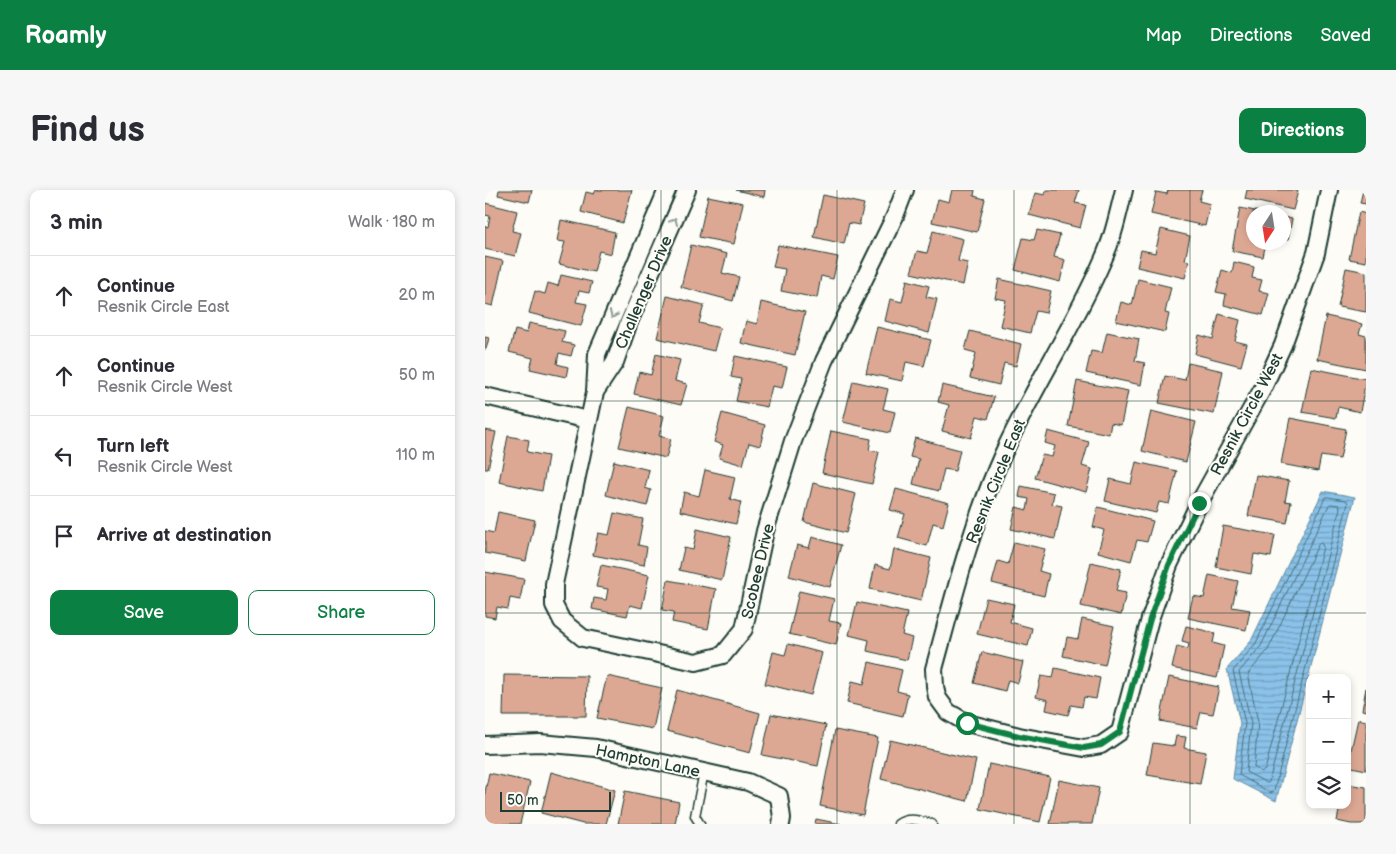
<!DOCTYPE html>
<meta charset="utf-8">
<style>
body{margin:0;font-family:"Balsamiq Sans",sans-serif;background:#f7f7f7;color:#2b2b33}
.controls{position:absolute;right:15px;bottom:15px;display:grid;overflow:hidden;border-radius:10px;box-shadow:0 2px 8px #0003}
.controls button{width:45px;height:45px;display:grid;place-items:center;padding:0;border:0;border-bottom:1px solid #e1e1e2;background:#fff;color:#2b2b33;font:25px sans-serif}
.compass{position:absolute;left:761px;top:15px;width:45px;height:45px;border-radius:50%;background:#fff;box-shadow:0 2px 8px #0003;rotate:192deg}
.scale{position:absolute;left:15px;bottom:12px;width:111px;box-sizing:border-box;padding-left:5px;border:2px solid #1f3d34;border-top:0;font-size:14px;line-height:18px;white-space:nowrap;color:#1f3d34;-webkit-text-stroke:4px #fdfcf7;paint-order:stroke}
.stop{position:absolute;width:15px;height:15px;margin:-11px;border:4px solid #0b8043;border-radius:50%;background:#fff}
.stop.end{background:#0b8043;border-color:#fff;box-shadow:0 1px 5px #0008}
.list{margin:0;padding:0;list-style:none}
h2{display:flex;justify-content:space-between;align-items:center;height:65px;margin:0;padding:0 20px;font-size:21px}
h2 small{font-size:16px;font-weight:400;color:#7c7c81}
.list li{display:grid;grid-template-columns:32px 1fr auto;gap:15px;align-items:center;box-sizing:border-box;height:80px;padding:0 20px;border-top:1px solid #e1e1e2}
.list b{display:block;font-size:19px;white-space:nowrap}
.list p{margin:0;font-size:16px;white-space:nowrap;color:#7c7c81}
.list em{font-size:16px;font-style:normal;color:#7c7c81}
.actions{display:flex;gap:10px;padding:15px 20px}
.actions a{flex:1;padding:11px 0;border:1px solid #0b8043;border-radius:10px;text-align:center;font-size:18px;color:#0b8043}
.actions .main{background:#0b8043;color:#fff}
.icon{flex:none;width:28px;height:28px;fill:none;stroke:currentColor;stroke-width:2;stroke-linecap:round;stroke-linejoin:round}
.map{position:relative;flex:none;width:881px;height:634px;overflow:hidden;border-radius:10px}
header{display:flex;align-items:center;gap:30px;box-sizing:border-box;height:70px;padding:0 25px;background:#0b8043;color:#fff}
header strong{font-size:24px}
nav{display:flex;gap:28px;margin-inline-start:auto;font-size:18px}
.intro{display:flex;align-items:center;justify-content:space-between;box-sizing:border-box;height:120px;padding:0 30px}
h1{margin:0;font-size:35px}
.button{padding:12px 22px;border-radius:10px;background:#0b8043;color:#fff;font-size:18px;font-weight:700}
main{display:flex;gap:30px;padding:0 30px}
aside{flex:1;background:#fff;border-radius:10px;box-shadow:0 2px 8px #0003}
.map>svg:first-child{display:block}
</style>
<header>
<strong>Roamly</strong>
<nav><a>Map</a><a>Directions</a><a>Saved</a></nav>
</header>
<div class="intro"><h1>Find us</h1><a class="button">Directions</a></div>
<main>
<aside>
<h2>3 min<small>Walk · 180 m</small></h2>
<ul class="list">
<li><svg class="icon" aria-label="ahead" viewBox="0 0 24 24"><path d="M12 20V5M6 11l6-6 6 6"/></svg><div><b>Continue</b><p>Resnik Circle East</p></div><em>20 m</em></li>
<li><svg class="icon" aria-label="ahead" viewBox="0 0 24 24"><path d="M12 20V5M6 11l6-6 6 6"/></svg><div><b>Continue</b><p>Resnik Circle West</p></div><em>50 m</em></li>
<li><svg class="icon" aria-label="left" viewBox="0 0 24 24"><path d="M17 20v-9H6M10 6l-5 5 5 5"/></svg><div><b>Turn left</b><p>Resnik Circle West</p></div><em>110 m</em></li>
<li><svg class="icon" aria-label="arrive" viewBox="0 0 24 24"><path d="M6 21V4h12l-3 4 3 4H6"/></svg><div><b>Arrive at destination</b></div></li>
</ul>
<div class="actions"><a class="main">Save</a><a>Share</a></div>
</aside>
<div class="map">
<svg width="881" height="634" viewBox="0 0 881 634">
<defs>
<pattern id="water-rules" width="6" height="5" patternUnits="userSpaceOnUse" patternTransform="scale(1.25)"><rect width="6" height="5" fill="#8bc2e9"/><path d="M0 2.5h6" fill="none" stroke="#719fbe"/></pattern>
</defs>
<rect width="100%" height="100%" fill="#fdfcf7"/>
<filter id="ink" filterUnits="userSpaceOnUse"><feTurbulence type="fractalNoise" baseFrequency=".02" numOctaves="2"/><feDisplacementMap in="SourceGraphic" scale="10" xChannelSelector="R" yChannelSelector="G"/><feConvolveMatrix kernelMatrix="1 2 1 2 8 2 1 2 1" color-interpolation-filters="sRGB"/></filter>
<g filter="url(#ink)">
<!-- water -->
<path fill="url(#water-rules)" stroke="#608da1" d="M 838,301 L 870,307 L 791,611 L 748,589 L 755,533 L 742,479 L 766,451 Z"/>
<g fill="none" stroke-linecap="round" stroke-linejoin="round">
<!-- shore -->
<g stroke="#4a727c" stroke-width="1">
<path d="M 843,307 L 861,310 L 863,313 L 789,601 L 786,603 L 754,585 L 760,533 L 748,481 L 771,453 L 840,308 Z"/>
<path d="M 846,314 L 854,315 L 855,318 L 784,592 L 782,593 L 761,582 L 766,533 L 754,482 L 776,456 L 844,315 Z"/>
<path d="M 835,353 L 837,354 L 838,357 L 780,580 L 776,582 L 769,577 L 773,532 L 763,484 L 783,460 L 833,355 Z"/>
</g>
</g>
<!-- building -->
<g fill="#dda893" stroke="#1f3d34">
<path d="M 14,0 L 47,0 L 44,12 L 13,5 Z"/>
<path d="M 111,0 L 147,0 L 138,33 L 96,22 L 101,2 L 109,4 Z"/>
<path d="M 251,0 L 280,0 L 279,7 Z"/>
<path d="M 467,0 L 490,0 L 489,6 L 500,9 L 492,42 L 447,32 L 453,9 L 464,12 Z"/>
<path d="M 561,0 L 594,0 L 590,13 L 601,15 L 595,38 L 544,25 L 550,3 L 560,5 Z"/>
<path d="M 683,0 L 717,0 L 714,11 L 725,14 L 720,36 L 666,24 L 671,2 L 682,4 Z"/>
<path d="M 762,0 L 808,0 L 813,1 L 808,20 L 760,9 Z"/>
<path d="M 878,0 L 881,0 L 881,14 L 875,13 Z"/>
<path d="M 338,5 L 379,14 L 374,35 L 364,33 L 359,54 L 329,47 Z"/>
<path d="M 223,6 L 258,13 L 249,54 L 214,47 Z"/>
<path d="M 0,13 L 32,21 L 27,41 L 36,43 L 30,66 L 0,59 L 0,36 L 3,37 L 5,26 L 0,25 Z"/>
<path d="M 755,18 L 775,22 L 768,22 L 768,52 L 781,52 L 778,67 L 747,61 Z"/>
<path d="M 874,22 L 881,24 L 881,72 L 864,69 Z"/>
<path d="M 798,27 L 807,29 L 803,50 L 798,49 Z"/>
<path d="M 76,30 L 130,42 L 126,64 L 114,61 L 109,82 L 74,74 L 80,52 L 72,51 Z"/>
<path d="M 676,39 L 705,46 L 700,70 L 704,71 L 700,88 L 652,77 L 656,60 L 670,63 Z"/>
<path d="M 552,40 L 575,45 L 569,67 L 580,70 L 575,92 L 530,80 L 538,48 L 549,50 Z"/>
<path d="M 448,41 L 478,49 L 473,71 L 483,73 L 478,95 L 426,83 L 432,61 L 442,63 Z"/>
<path d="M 206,55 L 242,64 L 237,83 L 254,87 L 248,111 L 196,97 Z"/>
<path d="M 293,55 L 353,67 L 348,89 L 336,86 L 332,108 L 296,101 L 300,79 L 288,77 Z"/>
<path d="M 0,67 L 18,71 L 8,116 L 0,114 Z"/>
<path d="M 749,72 L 769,77 L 767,88 L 777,90 L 774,101 L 784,103 L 778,125 L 739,115 L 741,104 L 731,102 L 737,80 L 747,83 Z"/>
<path d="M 861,78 L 881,82 L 881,122 L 853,117 Z"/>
<path d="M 76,85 L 107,92 L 104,103 L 94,101 L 91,112 L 102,114 L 96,136 L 44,123 L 50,101 L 60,104 L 63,93 L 73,96 Z"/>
<path d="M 514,89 L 566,101 L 561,123 L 551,121 L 545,143 L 515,136 L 521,110 L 510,108 Z"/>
<path d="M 653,89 L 686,97 L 680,123 L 684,124 L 680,142 L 631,131 L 636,112 L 647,115 Z"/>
<path d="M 422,90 L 444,96 L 441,107 L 452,109 L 444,143 L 400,131 L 405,109 L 417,112 Z"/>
<path d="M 182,106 L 219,115 L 214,133 L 235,138 L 229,161 L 172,148 Z"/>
<path d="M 276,112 L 320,122 L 310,165 L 256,153 L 261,131 L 272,134 Z"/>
<path d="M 734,124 L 755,130 L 750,151 L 762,154 L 756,176 L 710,164 L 714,145 L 728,149 Z"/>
<path d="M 841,126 L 877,134 L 874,144 L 881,146 L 881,179 L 832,169 Z"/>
<path d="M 44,133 L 80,141 L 77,152 L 89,155 L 86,166 L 74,163 L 72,174 L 83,177 L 81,187 L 45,179 L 48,168 L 24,162 L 30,140 L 42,143 Z"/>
<path d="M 392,137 L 446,150 L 439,176 L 421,172 L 417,191 L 381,183 Z"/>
<path d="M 485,141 L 536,154 L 531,176 L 519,173 L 514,195 L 485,188 L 491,163 L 480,160 Z"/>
<path d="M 622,142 L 654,149 L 650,171 L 660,173 L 656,195 L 601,183 L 606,161 L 617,163 Z"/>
<path d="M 0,147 L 4,148 L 1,159 L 0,159 Z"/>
<path d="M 171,164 L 195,170 L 190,191 L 202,194 L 196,215 L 149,204 L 154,182 L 166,185 Z"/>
<path d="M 250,166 L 302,177 L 297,198 L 287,196 L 282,217 L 251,211 L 256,189 L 246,187 Z"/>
<path d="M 703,173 L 738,181 L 729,224 L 674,213 L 680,186 L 700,190 Z"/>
<path d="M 826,178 L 881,189 L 875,222 L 853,217 L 851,228 L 817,222 Z"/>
<path d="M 368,191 L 403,199 L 398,219 L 410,222 L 405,243 L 358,232 Z"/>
<path d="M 592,191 L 643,201 L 636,235 L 626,233 L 624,244 L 583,236 Z"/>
<path d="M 457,195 L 509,207 L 503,229 L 492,226 L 486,248 L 457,241 L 464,215 L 453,212 Z"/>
<path d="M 144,217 L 179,226 L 174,246 L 186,249 L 181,268 L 134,257 Z"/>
<path d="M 666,221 L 711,232 L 701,272 L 657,261 Z"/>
<path d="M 237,223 L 280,235 L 275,256 L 264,253 L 258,275 L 234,268 L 238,255 L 229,252 Z"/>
<path d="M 805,228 L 861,239 L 855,269 L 836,266 L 833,281 L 796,274 Z"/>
<path d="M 0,240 L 11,242 L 3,279 L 0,279 Z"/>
<path d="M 346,241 L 386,249 L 384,260 L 394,262 L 387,294 L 337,283 Z"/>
<path d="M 563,241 L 604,252 L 597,276 L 607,279 L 601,302 L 550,288 L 557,265 L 567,267 L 570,256 L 560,253 Z"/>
<path d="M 23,246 L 44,250 L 42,262 L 63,266 L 57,301 L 14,292 Z"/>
<path d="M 430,248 L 475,260 L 470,281 L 459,279 L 454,301 L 428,294 L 434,269 L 425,267 Z"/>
<path d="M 129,271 L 164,280 L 160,298 L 166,300 L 162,316 L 121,305 Z"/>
<path d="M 651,272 L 692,281 L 684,314 L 674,312 L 671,323 L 620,311 L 625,289 L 646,294 Z"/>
<path d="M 220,280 L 250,287 L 245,309 L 256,312 L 251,334 L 195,321 L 199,302 L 214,306 Z"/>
<path d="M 771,285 L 804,291 L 800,311 L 806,312 L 802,333 L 763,326 Z"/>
<path d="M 328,293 L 371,304 L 361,343 L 319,332 Z"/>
<path d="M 536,296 L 569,303 L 567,314 L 577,316 L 570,349 L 526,339 L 531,317 L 542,320 L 544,309 L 534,307 Z"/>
<path d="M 411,299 L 464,313 L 458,336 L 448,333 L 442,356 L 413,348 L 420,324 L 405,320 Z"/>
<path d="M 613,317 L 668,331 L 662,352 L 652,350 L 646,371 L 613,362 L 619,340 L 608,337 Z"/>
<path d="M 13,322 L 50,330 L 41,371 L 0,363 L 0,341 L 9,343 Z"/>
<path d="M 129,323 L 158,329 L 153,355 L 162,357 L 159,375 L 108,365 L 113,343 L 124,345 Z"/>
<path d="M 738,336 L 790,345 L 786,367 L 769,364 L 766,384 L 731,377 Z"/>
<path d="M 212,339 L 246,347 L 237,390 L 194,380 L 199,358 L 208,360 Z"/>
<path d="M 327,347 L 356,355 L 345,397 L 304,386 L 312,355 L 324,358 Z"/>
<path d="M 529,352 L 560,359 L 554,381 L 564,384 L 559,406 L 507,393 L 513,371 L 523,374 Z"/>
<path d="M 409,359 L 446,368 L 436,411 L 385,399 L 390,375 L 405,379 Z"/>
<path d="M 606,372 L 636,379 L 631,401 L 641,403 L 636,425 L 596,416 Z"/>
<path d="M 116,375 L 164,385 L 157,418 L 145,415 L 142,426 L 107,419 L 109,408 L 121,410 L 123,399 L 111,397 Z"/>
<path d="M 0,382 L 39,389 L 35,410 L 25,408 L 23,419 L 12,417 L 10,428 L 0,426 Z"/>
<path d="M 724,385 L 753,391 L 747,417 L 765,420 L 761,440 L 703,428 L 708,406 L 719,408 Z"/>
<path d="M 183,390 L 231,399 L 223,439 L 187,432 L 189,422 L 177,420 Z"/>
<path d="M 314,401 L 349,409 L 344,431 L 356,433 L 351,455 L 304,444 Z"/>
<path d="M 501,408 L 529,414 L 525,432 L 547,438 L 543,456 L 492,444 Z"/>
<path d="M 372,412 L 422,423 L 417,445 L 427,448 L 422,470 L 382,461 L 384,450 L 364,445 Z"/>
<path d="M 597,429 L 629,436 L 620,475 L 578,466 L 582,447 L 593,449 Z"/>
<path d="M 701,436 L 730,443 L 728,453 L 739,456 L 732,488 L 687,478 L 692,456 L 703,459 L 704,453 L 697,451 Z"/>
<path d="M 303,454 L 337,463 L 326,505 L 280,494 L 288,462 L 300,465 Z"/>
<path d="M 497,462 L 538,472 L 533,493 L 523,490 L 520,501 L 489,493 Z"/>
<path d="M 384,472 L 417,480 L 412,501 L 423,504 L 418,526 L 362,513 L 367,491 L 379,494 Z"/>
<path d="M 570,478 L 615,488 L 611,509 L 599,507 L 597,517 L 586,515 L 583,525 L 561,520 L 563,510 L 551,507 L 556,486 L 568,488 Z"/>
<path d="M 19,485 L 102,486 L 101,526 L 18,526 Z"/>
<path d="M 122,486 L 177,498 L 168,539 L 112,528 Z"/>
<path d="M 684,487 L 734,497 L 728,524 L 716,522 L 712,538 L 675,531 Z"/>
<path d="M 881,498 L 881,521 L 877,520 Z"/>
<path d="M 192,500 L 275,523 L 265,563 L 182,541 Z"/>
<path d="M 286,524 L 341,535 L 333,576 L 277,565 Z"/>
<path d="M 873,529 L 881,531 L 881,580 L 862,576 L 862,564 L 865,565 Z"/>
<path d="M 350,540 L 393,548 L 378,625 L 335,616 Z"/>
<path d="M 691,546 L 701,547 L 699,558 L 721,562 L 715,594 L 662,585 L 668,553 L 689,556 Z"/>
<path d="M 405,550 L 491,570 L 482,611 L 396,589 Z"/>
<path d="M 504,574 L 565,587 L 555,632 L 495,619 Z"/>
<path d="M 66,582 L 130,600 L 121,634 L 98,634 L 56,623 Z"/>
<path d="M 4,583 L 45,592 L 35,634 L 0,634 L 0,602 Z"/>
<path d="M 574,590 L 614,598 L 607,634 L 565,634 Z"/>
<path d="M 862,594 L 881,597 L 881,634 L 866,634 L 852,631 L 855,615 L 862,615 Z"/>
<path d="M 140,601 L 194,612 L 190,634 L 133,634 Z"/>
<path d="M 331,629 L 356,634 L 330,634 Z"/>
</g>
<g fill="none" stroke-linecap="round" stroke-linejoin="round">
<!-- service casing -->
<g stroke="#1f3d34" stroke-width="11">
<g id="service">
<path d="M 215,634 L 210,626 L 219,582"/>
<path d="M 413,634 C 424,626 435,631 447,634"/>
</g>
</g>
<!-- minor casing -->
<g stroke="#1f3d34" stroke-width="20">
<g id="minor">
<path d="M 182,0 L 112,164 L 110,202 L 69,394 L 69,415 L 77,431 L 98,448 L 211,472 L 238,465 L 259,439 L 280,341 L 308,251 L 339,171 L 388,71 L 410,26 L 420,0"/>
<path d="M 639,0 C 633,24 628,49 617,72 C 588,138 548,198 518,264 C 487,333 469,406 449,479 L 450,496 L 452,507 L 463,522 L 482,533 L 534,546 L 599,558 L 616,555 L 635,542 L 665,429 L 684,375 L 714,313 L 778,198 L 798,155 L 831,63 L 844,0"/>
<path d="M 110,202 L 130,172 L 144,132 L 202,0"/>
<path d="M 0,206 L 103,230"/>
<path d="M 0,555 L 55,553 L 111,558 L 263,592 L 294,606 L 297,628 L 296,634"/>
</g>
</g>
<!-- service -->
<use href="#service" stroke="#fdfcf7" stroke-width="8"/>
<!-- minor -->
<use href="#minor" stroke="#fdfcf7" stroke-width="16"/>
</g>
<!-- one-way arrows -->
<defs><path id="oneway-chevron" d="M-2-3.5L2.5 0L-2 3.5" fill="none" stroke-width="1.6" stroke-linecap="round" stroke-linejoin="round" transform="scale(1.25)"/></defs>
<g stroke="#8e9c96">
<use href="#oneway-chevron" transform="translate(189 31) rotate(-67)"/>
<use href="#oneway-chevron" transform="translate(128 125) rotate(113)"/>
</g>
</g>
<g fill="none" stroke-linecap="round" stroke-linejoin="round" filter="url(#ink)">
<!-- route -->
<path stroke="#0b8043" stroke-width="6" d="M 482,533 L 534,546 L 599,558 L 616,555 L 635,542 L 665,429 L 684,375 L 714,313"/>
</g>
<!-- grid -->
<path fill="none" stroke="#1f3d34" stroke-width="1" stroke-opacity="0.55" d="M 176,0 L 176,634M 352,0 L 352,634M 529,0 L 529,634M 705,0 L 705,634M 0,211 L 881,211M 0,423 L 881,423"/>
<g text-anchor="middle" stroke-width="4" stroke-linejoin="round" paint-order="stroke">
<!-- street labels -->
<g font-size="16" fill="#1f3d34" stroke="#fdfcf7">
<text transform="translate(158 102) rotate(-67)" y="6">Challenger Drive</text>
<text transform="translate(761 224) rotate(-62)" y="6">Resnik Circle West</text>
<text transform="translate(510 291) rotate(-68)" y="6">Resnik Circle East</text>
<text transform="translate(272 381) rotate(-77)" y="6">Scobee Drive</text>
<text transform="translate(163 570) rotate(12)" y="6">Hampton Lane</text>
</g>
</g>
</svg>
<div class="controls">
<button>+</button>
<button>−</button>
<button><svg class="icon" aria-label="layers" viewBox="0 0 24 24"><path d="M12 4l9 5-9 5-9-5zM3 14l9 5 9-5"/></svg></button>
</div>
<svg class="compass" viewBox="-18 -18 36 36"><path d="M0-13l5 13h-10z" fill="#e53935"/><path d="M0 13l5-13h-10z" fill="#7c7c81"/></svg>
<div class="scale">50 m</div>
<div class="stop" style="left:482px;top:533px"></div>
<div class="stop end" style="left:714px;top:313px"></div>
</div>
</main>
